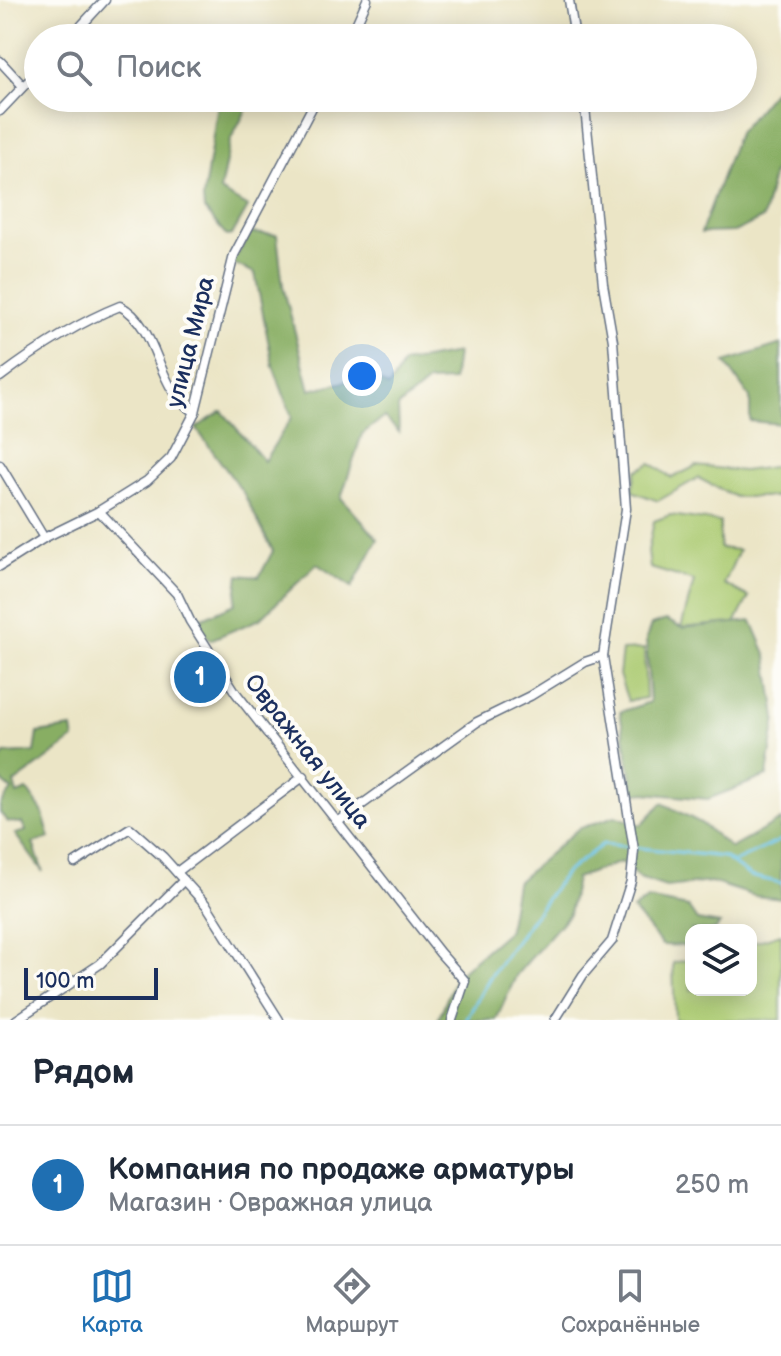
<!DOCTYPE html>
<html lang="ru">
<meta charset="utf-8">
<style>
body{margin:0;font-family:"Balsamiq Sans",sans-serif;background:#f6f6f7;color:#1f2937}
.controls{position:absolute;right:24px;bottom:24px;display:grid;overflow:hidden;border-radius:16px;box-shadow:0 4px 20px #0003}
.controls button{width:72px;height:72px;display:grid;place-items:center;padding:0;border:0;border-bottom:2px solid #e0e1e3;background:#fff;color:#1f2937;font:40px sans-serif}
.scale{position:absolute;left:24px;bottom:20px;width:134px;box-sizing:border-box;padding-left:8px;border:4px solid #1b2f5e;border-top:0;font-size:22px;line-height:28px;white-space:nowrap;color:#1b2f5e;-webkit-text-stroke:6px #fdfcf7;paint-order:stroke}
.you{position:absolute;left:362px;top:376px;width:28px;height:28px;margin:-20px;border:6px solid #fff;border-radius:50%;background:#1a73e8;box-shadow:0 0 0 12px #1a73e833}
.badge{display:grid;place-items:center;width:52px;height:52px;border-radius:50%;background:#1f6fb2;color:#fff;font-size:26px;font-weight:700}
.pin{position:absolute;translate:-50% -50%;border:4px solid #fff;box-shadow:0 2px 8px #0006}
.list{margin:0;padding:0;list-style:none}
h2{display:flex;justify-content:space-between;align-items:center;height:104px;margin:0;padding:0 32px;font-size:34px}
h2 small{font-size:26px;font-weight:400;color:#747a83}
.list li{display:grid;grid-template-columns:52px 1fr auto;gap:24px;align-items:center;box-sizing:border-box;height:120px;padding:0 32px;border-top:2px solid #e0e1e3}
.list b{display:block;font-size:30px;white-space:nowrap}
.list p{margin:0;font-size:26px;white-space:nowrap;color:#747a83}
.list em{font-size:26px;font-style:normal;color:#747a83}
.icon{flex:none;width:44px;height:44px;fill:none;stroke:currentColor;stroke-width:2;stroke-linecap:round;stroke-linejoin:round}
.map{position:relative;flex:none;width:781px;height:1020px;overflow:hidden}
.search{position:absolute;background:#fff;box-shadow:0 4px 20px #0003;left:24px;right:24px;top:24px;height:88px;display:flex;align-items:center;gap:20px;box-sizing:border-box;padding:0 28px;border-radius:44px;color:#747a83;font-size:30px}
.sheet{height:224px;background:#fff}
nav{display:flex;justify-content:space-around;align-items:center;box-sizing:border-box;height:112px;border-top:2px solid #e0e1e3;background:#fff;font-size:22px;color:#747a83}
nav a{display:grid;justify-items:center;gap:4px}
nav .on{color:#1f6fb2}
.map>svg:first-child{display:block}
</style>
<div class="map">
<svg width="781" height="1020" viewBox="0 0 781 1020">
<rect width="100%" height="100%" fill="#fdfcf7"/>
<filter id="ink" filterUnits="userSpaceOnUse"><feTurbulence type="fractalNoise" baseFrequency=".0125" numOctaves="2"/><feDisplacementMap in="SourceGraphic" scale="16" xChannelSelector="R" yChannelSelector="G"/><feConvolveMatrix kernelMatrix="1 2 1 2 8 2 1 2 1" color-interpolation-filters="sRGB"/></filter>
<filter id="wash" filterUnits="userSpaceOnUse"><feTurbulence type="fractalNoise" baseFrequency=".006" numOctaves="4" result="noise"/><feDisplacementMap in="SourceGraphic" scale="32" xChannelSelector="R" yChannelSelector="G"/><feGaussianBlur stdDeviation="1.8" result="paint"/><feColorMatrix in="noise" values="0 0 0 0 0 0 0 0 0 0 0 0 0 0 0 0 0 1.4 0 .05"/><feComposite in="paint" operator="in"/></filter>
<g filter="url(#wash)">
<rect width="100%" height="100%" fill="#ebe5c6"/>
<!-- green -->
<g fill="#abca71" stroke="#637c68" stroke-width="2">
<path d="M 651,463 L 672,478 L 696,466 L 743,471 L 779,466 L 781,467 L 781,497 L 735,497 L 698,478 L 658,501 L 632,491 L 636,471 Z"/>
<path d="M 670,515 L 720,522 L 720,548 L 739,550 L 724,584 L 749,597 L 735,623 L 681,628 L 694,581 L 650,568 L 648,551 L 654,521 Z"/>
<path d="M 644,649 L 646,698 L 628,701 L 619,675 L 622,650 Z"/>
<path d="M 781,934 L 781,1020 L 675,1020 L 673,963 L 691,959 L 691,990 L 751,990 L 751,943 Z"/>
</g>
<!-- forest -->
<g fill="#88ae63" stroke="#526e60" stroke-width="2">
<path d="M 781,82 L 781,163 L 773,174 L 763,218 L 734,232 L 701,233 L 738,133 Z"/>
<path d="M 219,98 L 252,99 L 230,141 L 220,191 L 248,207 L 232,235 L 227,236 L 204,209 L 203,198 Z"/>
<path d="M 251,233 L 277,235 L 283,286 L 310,390 L 370,376 L 389,387 L 403,363 L 457,353 L 453,381 L 428,382 L 398,407 L 399,432 L 384,417 L 362,434 L 341,498 L 378,539 L 352,587 L 317,564 L 260,619 L 210,640 L 196,621 L 235,604 L 239,575 L 259,577 L 273,551 L 244,494 L 196,428 L 222,411 L 264,461 L 292,417 L 273,366 L 255,273 L 232,263 Z"/>
<path d="M 781,344 L 781,424 L 750,421 L 750,398 L 725,362 Z"/>
<path d="M 666,620 L 682,628 L 752,621 L 767,656 L 776,718 L 767,776 L 708,799 L 634,792 L 620,712 L 650,702 L 646,639 L 651,625 Z"/>
<path d="M 72,728 L 74,739 L 14,783 L 17,794 L 27,790 L 42,811 L 50,838 L 33,843 L 43,872 L 15,834 L 26,831 L 22,823 L 8,822 L 0,813 L 0,805 L 12,790 L 0,780 L 0,761 L 5,754 L 35,752 L 38,733 Z"/>
<path d="M 662,803 L 701,823 L 731,848 L 781,820 L 781,899 L 755,896 L 711,882 L 666,887 L 639,878 L 621,862 L 576,878 L 569,914 L 517,974 L 496,1020 L 438,1020 L 456,976 L 508,931 L 516,883 L 578,829 L 615,816 L 641,825 Z"/>
<path d="M 647,899 L 688,907 L 697,920 L 720,924 L 715,930 L 691,930 L 691,946 L 662,945 L 633,910 Z"/>
</g>
<g fill="none" stroke-linecap="round" stroke-linejoin="round">
<!-- stream -->
<g stroke="#68c2e6" stroke-width="3">
<path d="M 734,862 L 781,840"/>
<path d="M 466,1020 L 490,977 L 565,873 L 603,844 L 724,857 L 750,876 L 781,883"/>
</g>
</g>
</g>
<g filter="url(#ink)">
<g fill="none" stroke-linecap="round" stroke-linejoin="round">
<!-- minor casing -->
<g stroke="#646f82" stroke-width="11">
<g id="minor">
<path d="M 569,0 L 575,38"/>
<path d="M 70,38 L 105,0"/>
<path d="M 350,38 L 367,0"/>
<path d="M 0,61 L 23,86"/>
<path d="M 0,111 L 38,71"/>
<path d="M 0,377 C 37,349 77,323 120,306 C 152,322 156,368 176,396 C 181,403 188,407 195,412"/>
<path d="M 0,465 L 44,538"/>
<path d="M 99,511 L 177,594 L 190,621 L 236,693 L 440,953 L 465,981 L 452,1020"/>
<path d="M 0,566 L 44,538 L 99,511 L 147,481 L 171,458 L 195,412 L 234,255 L 317,98"/>
<path d="M 339,821 L 477,722 L 530,696 L 585,662 L 603,656"/>
<path d="M 75,863 L 130,828 L 163,857 L 207,906 L 279,1020"/>
<path d="M 177,872 L 304,776"/>
<path d="M 16,1020 L 100,964 L 184,880"/>
<path d="M 555,1020 L 583,975 L 612,941 L 631,881 L 634,850 L 603,656 L 626,509 L 613,341 L 603,284 L 584,98"/>
</g>
</g>
<!-- minor -->
<use href="#minor" stroke="#fff" stroke-width="8"/>
</g>
</g>
<g text-anchor="middle" stroke-width="8" stroke-linejoin="round" paint-order="stroke">
<!-- street labels -->
<g font-size="24" fill="#1b2f5e" stroke="#fdfcf7">
<text transform="translate(190 342) rotate(-76)" y="8">улица Мира</text>
<text transform="translate(308 751) rotate(52)" y="8">Овражная улица</text>
</g>
</g>
</svg>
<div class="controls">
<button><svg class="icon" aria-label="layers" viewBox="0 0 24 24"><path d="M12 4l9 5-9 5-9-5zM3 14l9 5 9-5"/></svg></button>
</div>
<div class="scale">100 m</div>
<div class="you"></div>
<div class="pin badge" style="left:200px;top:677px">1</div>
<div class="search"><svg class="icon" aria-label="search" viewBox="0 0 24 24"><circle cx="10" cy="10" r="6"/><path d="M15 15l6 6"/></svg>Поиск</div>
</div>
<section class="sheet">
<h2>Рядом<small></small></h2>
<ul class="list">
<li><span class="badge">1</span><div><b>Компания по продаже арматуры</b><p>Магазин · Овражная улица</p></div><em>250 m</em></li>
</ul>
</section>
<nav>
<a class="on"><svg class="icon" aria-label="map" viewBox="0 0 24 24"><path d="M3 6l6-2 6 2 6-2v14l-6 2-6-2-6 2zM9 4v14M15 6v14"/></svg>Карта</a>
<a><svg class="icon" aria-label="directions" viewBox="0 0 24 24"><path d="M12 3l9 9-9 9-9-9zM9 14v-3h6M13 9l2 2-2 2"/></svg>Маршрут</a>
<a><svg class="icon" aria-label="saved" viewBox="0 0 24 24"><path d="M7 4h10v16l-5-4-5 4z"/></svg>Сохранённые</a>
</nav>
